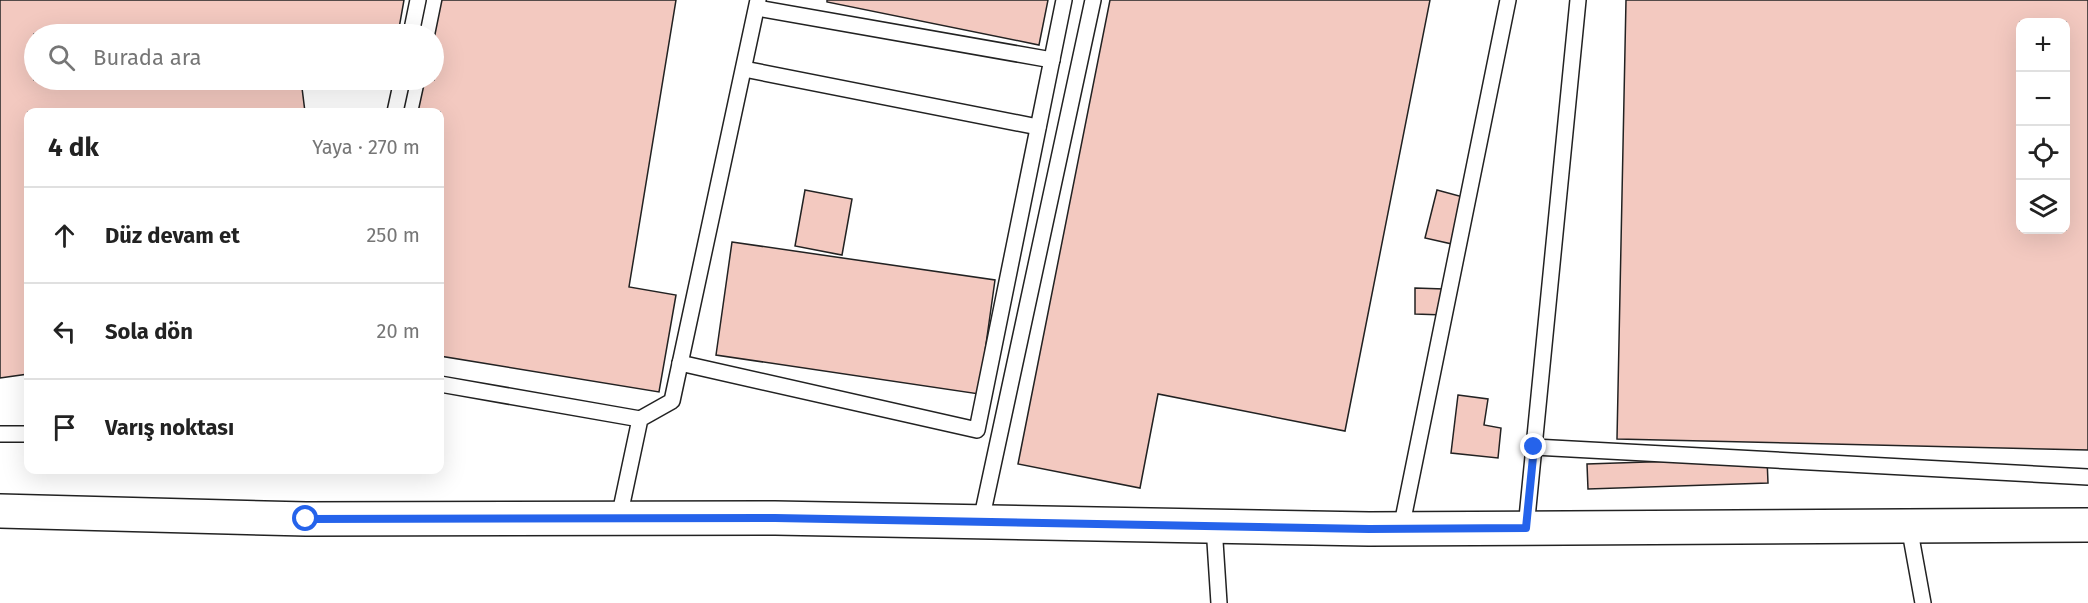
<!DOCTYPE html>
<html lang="tr">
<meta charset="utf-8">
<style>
body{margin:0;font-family:"Fira Sans",sans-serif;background:#f6f6f6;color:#222}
.controls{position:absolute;right:18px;top:18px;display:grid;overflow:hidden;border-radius:12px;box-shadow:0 6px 24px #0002}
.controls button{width:54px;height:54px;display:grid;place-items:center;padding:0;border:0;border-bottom:2px solid #e0e0e0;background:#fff;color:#222;font:30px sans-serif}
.stop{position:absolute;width:18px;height:18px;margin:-14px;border:4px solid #2563eb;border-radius:50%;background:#fff}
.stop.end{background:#2563eb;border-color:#fff;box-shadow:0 2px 6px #0008}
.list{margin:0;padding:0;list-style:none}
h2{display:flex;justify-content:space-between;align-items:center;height:78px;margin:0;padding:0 24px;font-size:26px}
h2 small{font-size:20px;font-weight:400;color:#767676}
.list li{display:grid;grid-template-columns:39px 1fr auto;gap:18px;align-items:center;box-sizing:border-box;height:96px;padding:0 24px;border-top:2px solid #e0e0e0}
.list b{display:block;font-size:22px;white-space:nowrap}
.list em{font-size:20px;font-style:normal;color:#767676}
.icon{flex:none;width:33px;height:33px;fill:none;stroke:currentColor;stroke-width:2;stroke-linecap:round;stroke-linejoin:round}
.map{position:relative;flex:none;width:2088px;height:603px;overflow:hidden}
.search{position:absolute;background:#fff;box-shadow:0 6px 24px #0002;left:24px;top:24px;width:420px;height:66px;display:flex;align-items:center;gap:15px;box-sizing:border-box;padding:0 21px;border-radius:33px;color:#767676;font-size:22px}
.panel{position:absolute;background:#fff;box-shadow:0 6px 24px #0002;left:24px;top:108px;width:420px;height:366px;border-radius:12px}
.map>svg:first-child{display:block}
</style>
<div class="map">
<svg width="2088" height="603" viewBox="0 0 2088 603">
<rect width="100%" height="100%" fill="#fff"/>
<!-- building -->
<g fill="#f3c9c0" stroke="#222" stroke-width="1.5" fill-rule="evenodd">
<path d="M 0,0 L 404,0 L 398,34 L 34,34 L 34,80 L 301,80 L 305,112 L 28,112 L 28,374 L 0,378 Z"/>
<path d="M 442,0 L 676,0 L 629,287 L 676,295 L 659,392 L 440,356 L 440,112 L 418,112 L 425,80 L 434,80 L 434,39 Z"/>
<path d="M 827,0 L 1048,0 L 1039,45 L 827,2 Z"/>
<path d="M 1110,0 L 1430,0 L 1345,431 L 1158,394 L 1140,488 L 1018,464 Z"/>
<path d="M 1626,0 L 2088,0 L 2088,450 L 1617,439 ZM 2020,22 L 2066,22 L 2066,230 L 2020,230 Z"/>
<path d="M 805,190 L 852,199 L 842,255 L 795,246 Z"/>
<path d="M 1437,190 L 1463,197 L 1452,244 L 1425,238 Z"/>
<path d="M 732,242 L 995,280 L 979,394 L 716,355 Z"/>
<path d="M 1415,288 L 1444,289 L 1444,315 L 1415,314 Z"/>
<path d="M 1458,395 L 1488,399 L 1484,425 L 1501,428 L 1498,458 L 1451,453 Z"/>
<path d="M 1767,458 L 1768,483 L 1588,489 L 1587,464 Z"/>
</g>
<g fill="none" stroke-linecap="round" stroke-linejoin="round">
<!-- lane casing -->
<g stroke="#222" stroke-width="18">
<g id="lane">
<path d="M 757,8 L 1052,60"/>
<path d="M 411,34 L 418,0"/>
<path d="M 744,69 L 1038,127"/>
<path d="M 395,112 L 402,80"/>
<path d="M 680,363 L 977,430 L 1064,0"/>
<path d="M 440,384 L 640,419"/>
<path d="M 0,434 L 28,434"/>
<path d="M 1534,447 L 2088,477"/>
<path d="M 619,518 L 640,419 L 672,401 L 758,0"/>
<path d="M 981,521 L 1093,0"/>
<path d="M 1214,526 L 1219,603"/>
<path d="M 1909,526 L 1923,603"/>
<path d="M 1526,528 L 1578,0"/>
<path d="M 1401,529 L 1508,0"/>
</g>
</g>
<!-- secondary casing -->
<g stroke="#222" stroke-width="36">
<path id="secondary" d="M 0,511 L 306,519 L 775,518 L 1369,529 L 2088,525"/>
</g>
<!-- lane -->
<use href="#lane" stroke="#fff" stroke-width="15"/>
<!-- secondary -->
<use href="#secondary" stroke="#fff" stroke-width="33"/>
</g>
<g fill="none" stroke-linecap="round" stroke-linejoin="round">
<!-- route -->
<path stroke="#2563eb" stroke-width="8" d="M 306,519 L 775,518 L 1369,529 L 1526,528 L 1534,447"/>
</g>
</svg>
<div class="controls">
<button>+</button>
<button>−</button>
<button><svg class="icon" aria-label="locate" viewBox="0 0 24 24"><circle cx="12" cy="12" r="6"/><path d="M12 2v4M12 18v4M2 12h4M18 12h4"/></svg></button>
<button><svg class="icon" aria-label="layers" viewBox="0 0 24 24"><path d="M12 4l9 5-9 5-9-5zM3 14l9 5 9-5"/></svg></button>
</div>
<div class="stop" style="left:306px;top:519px"></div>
<div class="stop end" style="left:1534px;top:447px"></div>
<div class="search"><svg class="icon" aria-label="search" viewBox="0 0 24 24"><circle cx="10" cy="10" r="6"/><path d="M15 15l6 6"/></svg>Burada ara</div>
<section class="panel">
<h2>4 dk<small>Yaya · 270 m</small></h2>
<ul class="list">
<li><svg class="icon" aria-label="ahead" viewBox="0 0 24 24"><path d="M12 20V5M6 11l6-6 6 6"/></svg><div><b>Düz devam et</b></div><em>250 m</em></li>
<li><svg class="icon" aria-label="left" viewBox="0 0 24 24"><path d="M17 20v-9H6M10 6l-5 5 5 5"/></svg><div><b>Sola dön</b></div><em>20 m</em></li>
<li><svg class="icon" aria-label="arrive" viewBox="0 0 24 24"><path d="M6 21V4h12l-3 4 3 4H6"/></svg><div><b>Varış noktası</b></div></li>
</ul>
</section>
</div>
